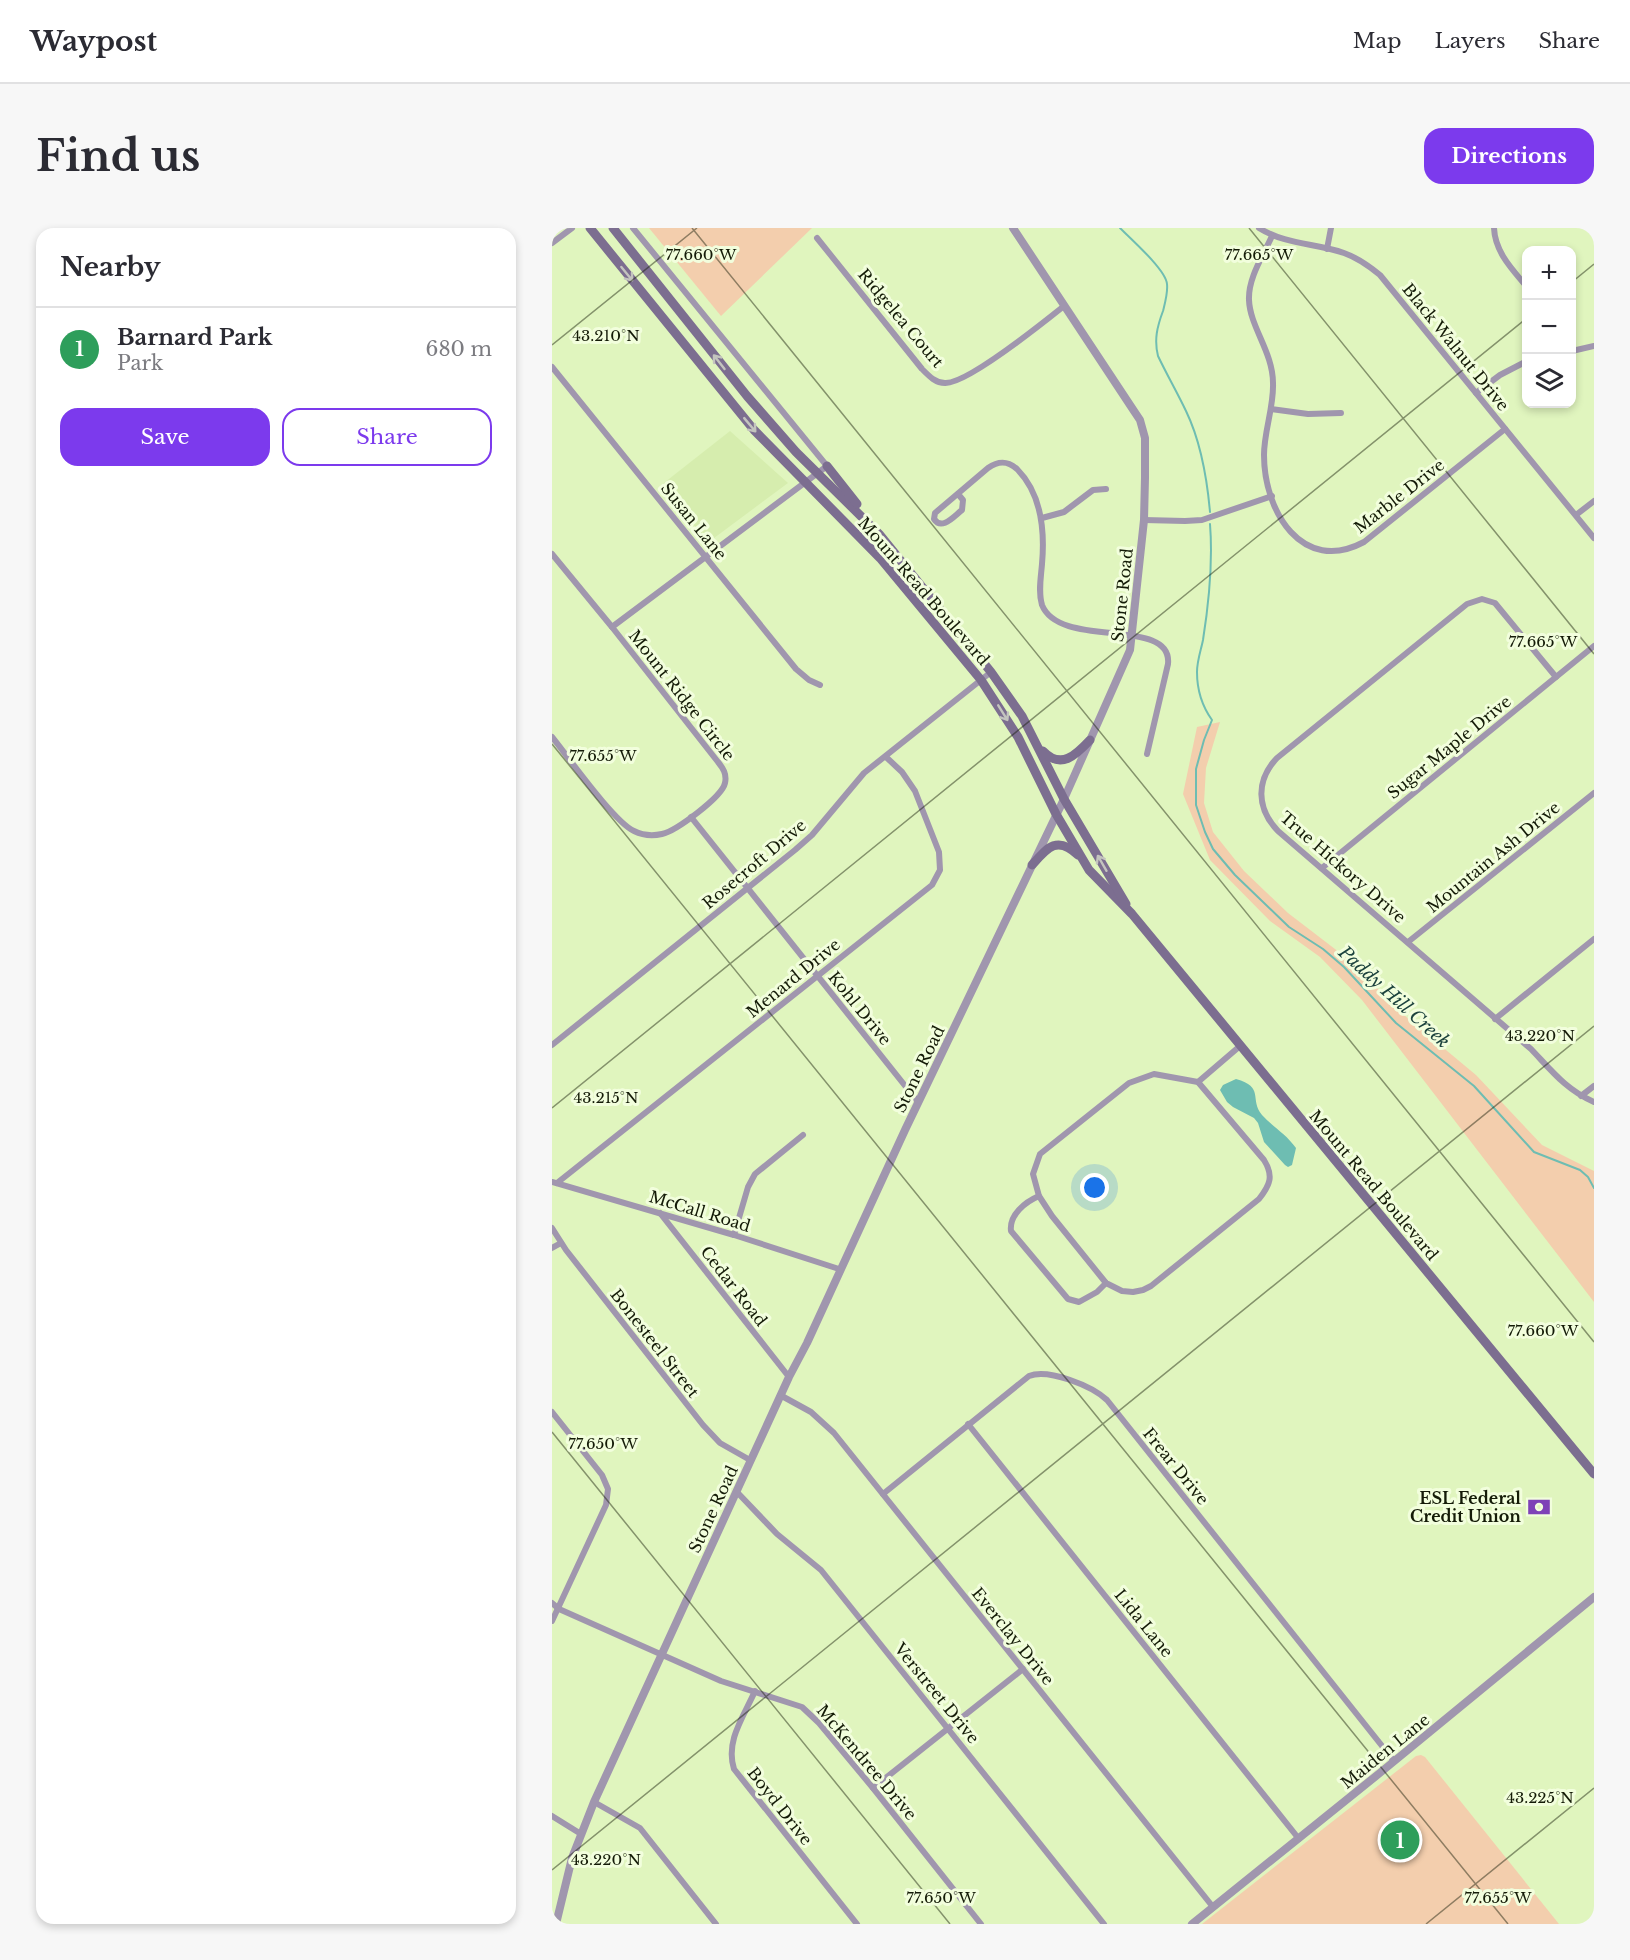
<!DOCTYPE html>
<meta charset="utf-8">
<style>
body{margin:0;font-family:"Libre Baskerville",serif;background:#f7f7f7;color:#2b2b33}
.controls{position:absolute;right:18px;top:18px;display:grid;overflow:hidden;border-radius:12px;box-shadow:0 3px 9px #0003}
.controls button{width:54px;height:54px;display:grid;place-items:center;padding:0;border:0;border-bottom:2px solid #e1e1e2;background:#fff;color:#2b2b33;font:30px sans-serif}
.you{position:absolute;left:543px;top:960px;width:21px;height:21px;margin:-15px;border:4px solid #fff;border-radius:50%;background:#1a73e8;box-shadow:0 0 0 9px #1a73e833}
.badge{display:grid;place-items:center;width:39px;height:39px;border-radius:50%;background:#7c3aed;color:#fff;font-size:20px;font-weight:700}
.pin{position:absolute;translate:-50% -50%;border:3px solid #fff;box-shadow:0 2px 6px #0006}
.list{margin:0;padding:0;list-style:none}
h2{display:flex;justify-content:space-between;align-items:center;height:78px;margin:0;padding:0 24px;font-size:26px}
h2 small{font-size:20px;font-weight:400;color:#7c7c81}
.list li{display:grid;grid-template-columns:39px 1fr auto;gap:18px;align-items:center;box-sizing:border-box;height:84px;padding:0 24px;border-top:2px solid #e1e1e2}
.list b{display:block;font-size:22px;white-space:nowrap}
.list p{margin:0;font-size:20px;white-space:nowrap;color:#7c7c81}
.list em{font-size:20px;font-style:normal;color:#7c7c81}
.actions{display:flex;gap:12px;padding:18px 24px}
.actions a{flex:1;padding:14px 0;border:2px solid #7c3aed;border-radius:18px;text-align:center;font-size:21px;color:#7c3aed}
.actions .main{background:#7c3aed;color:#fff}
.icon{flex:none;width:33px;height:33px;fill:none;stroke:currentColor;stroke-width:2;stroke-linecap:round;stroke-linejoin:round}
.map{position:relative;flex:none;width:1042px;height:1696px;overflow:hidden;border-radius:18px}
header{display:flex;align-items:center;gap:36px;box-sizing:border-box;height:84px;padding:0 30px;background:#fff;border-bottom:2px solid #e1e1e2}
header strong{font-size:28px}
nav{display:flex;gap:33px;margin-inline-start:auto;font-size:21px}
.intro{display:flex;align-items:center;justify-content:space-between;box-sizing:border-box;height:144px;padding:0 36px}
h1{margin:0;font-size:42px}
.button{padding:15px 27px;border-radius:18px;background:#7c3aed;color:#fff;font-size:21px;font-weight:700}
main{display:flex;gap:36px;padding:0 36px}
aside{flex:1;background:#fff;border-radius:18px;box-shadow:0 3px 9px #0003}
.map>svg:first-child{display:block}
</style>
<header>
<strong>Waypost</strong>
<nav><a>Map</a><a>Layers</a><a>Share</a></nav>
</header>
<div class="intro"><h1>Find us</h1><a class="button">Directions</a></div>
<main>
<aside>
<h2>Nearby<small></small></h2>
<ul class="list">
<li><span class="badge" style="background:#2e9e5b">1</span><div><b>Barnard Park</b><p>Park</p></div><em>680 m</em></li>
</ul>
<div class="actions"><a class="main">Save</a><a>Share</a></div>
</aside>
<div class="map">
<svg width="1042" height="1696" viewBox="0 0 1042 1696">
<rect width="100%" height="100%" fill="#e0f5be"/>
<!-- built -->
<path fill="#d6edae" d="M 178,203 L 236,255 L 154,316 L 108,258 Z"/>
<!-- green -->
<g fill="#f3cead">
<path d="M 97,0 L 260,0 L 169,88 Z"/>
<path d="M 668,494 L 654,540 L 652,575 L 661,604 L 692,643 L 736,685 L 796,731 L 852,787 L 924,847 L 990,917 L 1042,943 L 1042,1074 L 810,772 L 768,729 L 718,693 L 658,632 L 631,566 L 645,499 Z"/>
<path d="M 869,1527 L 873,1529 L 1007,1696 L 650,1696 L 864,1528 Z"/>
</g>
<!-- water -->
<path fill="#6ebdb2" d="M 684,851 C 713,859 697,871 710,887 C 721,899 734,906 744,920 L 740,937 L 736,939 L 733,937 L 712,914 L 706,895 L 702,890 L 681,879 L 675,874 L 668,862 L 671,857 Z"/>
<g fill="none" stroke-linecap="round" stroke-linejoin="round">
<!-- stream -->
<g stroke="#6ebdb2" stroke-width="2">
<path d="M 568,0 C 579,11 614,42 615,56 C 616,65 613,75 611,83 C 605,99 602,112 606,128 C 615,147 625,164 634,183 C 649,214 655,250 658,284"/>
<path d="M 658,296 C 661,334 657,374 651,412 C 649,422 645,433 645,444 C 645,461 650,478 660,492 L 652,512 L 644,541 L 644,577 L 653,604 L 661,621 L 683,647 L 737,699 L 771,721 L 792,739 L 844,795 L 922,858 L 982,924 L 1028,942 L 1036,949 L 1042,960"/>
</g>
<!-- minor -->
<g stroke="#a096ae" stroke-width="6">
<path d="M 707,0 C 734,17 763,15 792,25 C 806,30 817,38 828,47 L 1042,310"/>
<path d="M 942,0 C 943,24 960,41 975,59"/>
<path d="M 720,8 C 711,28 696,50 697,72 C 698,99 721,124 721,155 C 722,179 712,203 712,227 C 712,283 750,347 812,314 L 953,201"/>
<path d="M 265,10 L 370,141 C 376,147 383,155 393,155 C 415,156 492,94 512,78"/>
<path d="M 0,15 L 20,0"/>
<path d="M 775,21 L 779,0"/>
<path d="M 1020,123 L 1042,118"/>
<path d="M 0,139 L 244,441 L 257,452 L 268,457"/>
<path d="M 924,165 L 948,147 L 975,133"/>
<path d="M 719,181 L 756,186 L 789,185"/>
<path d="M 406,266 L 411,272 L 410,282 C 402,288 390,303 382,291 L 383,285 L 436,240 C 446,233 455,232 465,241 C 490,266 493,302 490,336 C 489,349 486,364 490,377 C 508,422 621,388 616,436 L 595,526"/>
<path d="M 1024,287 L 1042,273"/>
<path d="M 490,290 L 512,284 L 541,262 L 554,261"/>
<path d="M 592,292 L 633,293 L 650,292 L 720,268"/>
<path d="M 0,326 L 60,399 L 166,534 C 171,540 175,546 173,555 C 170,569 124,603 110,606 C 101,608 90,607 82,603 C 62,594 17,530 0,509"/>
<path d="M 60,399 L 275,238 L 81,0"/>
<path d="M 1004,449 L 943,375 L 930,371 L 915,376 L 725,530 C 704,552 704,580 726,603 L 979,821 C 999,842 1014,862 1042,874"/>
<path d="M 139,589 L 366,874"/>
<path d="M 770,640 L 1042,418"/>
<path d="M 856,714 L 1042,565"/>
<path d="M 943,791 L 1042,711"/>
<path d="M 0,817 L 243,622 L 260,607 L 312,545 L 439,444"/>
<path d="M 602,846 L 646,854 L 712,932 C 722,948 718,957 707,971 L 599,1058 L 591,1062 L 581,1064 L 570,1063 L 554,1055 L 500,988 L 487,968 L 481,946 L 488,926 L 577,855 Z"/>
<path d="M 646,854 L 688,818"/>
<path d="M 1029,868 L 1042,858"/>
<path d="M 0,954 L 182,1007 L 287,1041"/>
<path d="M 5,955 L 380,657 L 388,642 L 387,624 L 363,563 L 350,544 L 334,529"/>
<path d="M 487,968 C 473,974 457,987 459,1003 L 516,1071 L 527,1074 L 545,1064 L 554,1055"/>
<path d="M 108,985 L 237,1149"/>
<path d="M 0,1000 L 14,1022 L 151,1197 L 168,1215 L 198,1232"/>
<path d="M 182,1007 L 196,959 L 203,946 L 251,907"/>
<path d="M 0,1020 L 9,1015"/>
<path d="M 228,1167 L 259,1184 L 282,1205 L 661,1679"/>
<path d="M 0,1184 L 50,1247 L 56,1261 L 54,1277 L 0,1393"/>
<path d="M 416,1196 L 747,1611"/>
<path d="M 184,1263 L 225,1306 L 269,1342 L 552,1696"/>
<path d="M 331,1266 L 477,1148 C 496,1140 540,1158 555,1172 L 842,1533"/>
<path d="M 0,1375 L 7,1381 L 169,1453 L 250,1479 L 267,1495 L 321,1560 L 429,1696"/>
<path d="M 203,1463 C 192,1488 173,1513 182,1541 L 305,1696"/>
<path d="M 321,1560 L 471,1441"/>
<path d="M 42,1574 L 88,1600 L 164,1696"/>
<path d="M 0,1588 L 29,1606"/>
</g>
<!-- tertiary -->
<g stroke="#a096ae" stroke-width="8">
<path d="M 4,1696 L 20,1630 L 42,1574 L 237,1149 L 255,1115 L 353,902 L 512,571 L 578,422 L 592,292 L 593,250 L 593,210 L 588,192 L 582,183 L 461,0"/>
<path d="M 640,1696 L 829,1544 L 1042,1369"/>
</g>
<!-- secondary -->
<g stroke="#7c6e90" stroke-width="9">
<path d="M 38,0 L 202,202 L 328,330 L 429,452 L 466,509 L 504,586 L 537,642 L 580,686 L 1042,1246"/>
<path d="M 61,0 L 195,168 L 244,224 L 328,307 L 439,444 L 470,488 L 512,571 L 574,676"/>
<path d="M 275,238 L 305,276"/>
<path d="M 491,523 C 509,542 524,527 538,512"/>
<path d="M 480,637 C 495,620 505,607 526,627"/>
</g>
</g>
<!-- one-way arrows -->
<defs><path id="oneway-shaft" d="M-6 0H5M1.5-3L5.5 0L1.5 3" fill="none" stroke-width="1.6" stroke-linecap="round" stroke-linejoin="round" transform="scale(1.5)"/></defs>
<g stroke="#c3c4be">
<use href="#oneway-shaft" transform="translate(75 46) rotate(51)"/>
<use href="#oneway-shaft" transform="translate(167 134) rotate(-128)"/>
<use href="#oneway-shaft" transform="translate(198 197) rotate(50)"/>
<use href="#oneway-shaft" transform="translate(451 485) rotate(58)"/>
<use href="#oneway-shaft" transform="translate(550 635) rotate(-120)"/>
</g>
<!-- ticks -->
<path fill="none" stroke="#141b07" stroke-width="1.5" stroke-opacity="0.45" d="M 140,0 L 1042,1114M 697,0 L 1042,426M 1020,54 L 1042,36M 0,117 L 145,0M 0,516 L 956,1696M 0,880 L 975,90M 0,1204 L 398,1696M 0,1642 L 1042,798M 874,1696 L 1042,1560"/>
<!-- icons -->
<defs>
<g id="bank-bare" transform="scale(1.8)"><path d="M-6-4H6V4H-6ZM0-2.3a2.3 2.3 0 1 0 0 4.6a2.3 2.3 0 1 0 0-4.6Z" fill="#7e42b7" stroke="#f2fedd" stroke-width="2.5" paint-order="stroke"/></g>
</defs>
<g fill-rule="evenodd">
<use href="#bank-bare" x="987" y="1279"/>
</g>
<g text-anchor="middle" stroke-width="6" stroke-linejoin="round" paint-order="stroke">
<!-- street labels -->
<g font-size="16" fill="#141b07" stroke="#f2fedd">
<text transform="translate(349 90) rotate(50)" y="6">Ridgelea Court</text>
<text transform="translate(904 119) rotate(51)" y="6">Black Walnut Drive</text>
<text transform="translate(847 268) rotate(-38)" y="6">Marble Drive</text>
<text transform="translate(142 293) rotate(51)" y="6">Susan Lane</text>
<text transform="translate(372 363) rotate(49)" y="6">Mount Read Boulevard</text>
<text transform="translate(570 367) rotate(-84)" y="6">Stone Road</text>
<text transform="translate(130 467) rotate(52)" y="6">Mount Ridge Circle</text>
<text transform="translate(897 519) rotate(-39)" y="6">Sugar Maple Drive</text>
<text transform="translate(941 629) rotate(-39)" y="6">Mountain Ash Drive</text>
<text transform="translate(202 636) rotate(-40)" y="6">Rosecroft Drive</text>
<text transform="translate(791 639) rotate(41)" y="6">True Hickory Drive</text>
<text transform="translate(241 750) rotate(-39)" y="6">Menard Drive</text>
<text transform="translate(308 780) rotate(51)" y="6">Kohl Drive</text>
<text transform="translate(367 841) rotate(-64)" y="6">Stone Road</text>
<text transform="translate(822 957) rotate(50)" y="6">Mount Read Boulevard</text>
<text transform="translate(148 983) rotate(17)" y="6">McCall Road</text>
<text transform="translate(182 1058) rotate(52)" y="6">Cedar Road</text>
<text transform="translate(103 1115) rotate(52)" y="6">Bonesteel Street</text>
<text transform="translate(624 1238) rotate(51)" y="6">Frear Drive</text>
<text transform="translate(161 1281) rotate(-65)" y="6">Stone Road</text>
<text transform="translate(592 1395) rotate(51)" y="6">Lida Lane</text>
<text transform="translate(461 1408) rotate(51)" y="6">Everclay Drive</text>
<text transform="translate(385 1465) rotate(51)" y="6">Verstreet Drive</text>
<text transform="translate(833 1523) rotate(-39)" y="6">Maiden Lane</text>
<text transform="translate(315 1534) rotate(50)" y="6">McKendree Drive</text>
<text transform="translate(228 1578) rotate(52)" y="6">Boyd Drive</text>
</g>
<!-- poi labels -->
<g font-size="16" font-weight="bold" fill="#141b07" stroke="#f2fedd" text-anchor="end">
<text x="969" y="1276">ESL Federal<tspan x="969" dy="18">Credit Union</tspan></text>
</g>
<!-- water labels -->
<g font-size="18" font-style="italic" fill="#1d433e" stroke="#f2fedd">
<text transform="translate(842 769) rotate(42)" y="6">Paddy Hill Creek</text>
</g>
</g>
<g font-size="15" text-anchor="middle" fill="#141b07" stroke="#f2fedd" stroke-width="6" stroke-linejoin="round" paint-order="stroke">
<text x="149" y="32">77.660°W</text>
<text x="707" y="32">77.665°W</text>
<text x="54" y="113">43.210°N</text>
<text x="991" y="419">77.665°W</text>
<text x="51" y="533">77.655°W</text>
<text x="988" y="813">43.220°N</text>
<text x="54" y="875">43.215°N</text>
<text x="991" y="1108">77.660°W</text>
<text x="51" y="1221">77.650°W</text>
<text x="988" y="1575">43.225°N</text>
<text x="54" y="1637">43.220°N</text>
<text x="389" y="1675">77.650°W</text>
<text x="946" y="1675">77.655°W</text>
</g>
</svg>
<div class="controls">
<button>+</button>
<button>−</button>
<button><svg class="icon" aria-label="layers" viewBox="0 0 24 24"><path d="M12 4l9 5-9 5-9-5zM3 14l9 5 9-5"/></svg></button>
</div>
<div class="you"></div>
<div class="pin badge" style="left:848px;top:1612px;background:#2e9e5b">1</div>
</div>
</main>
